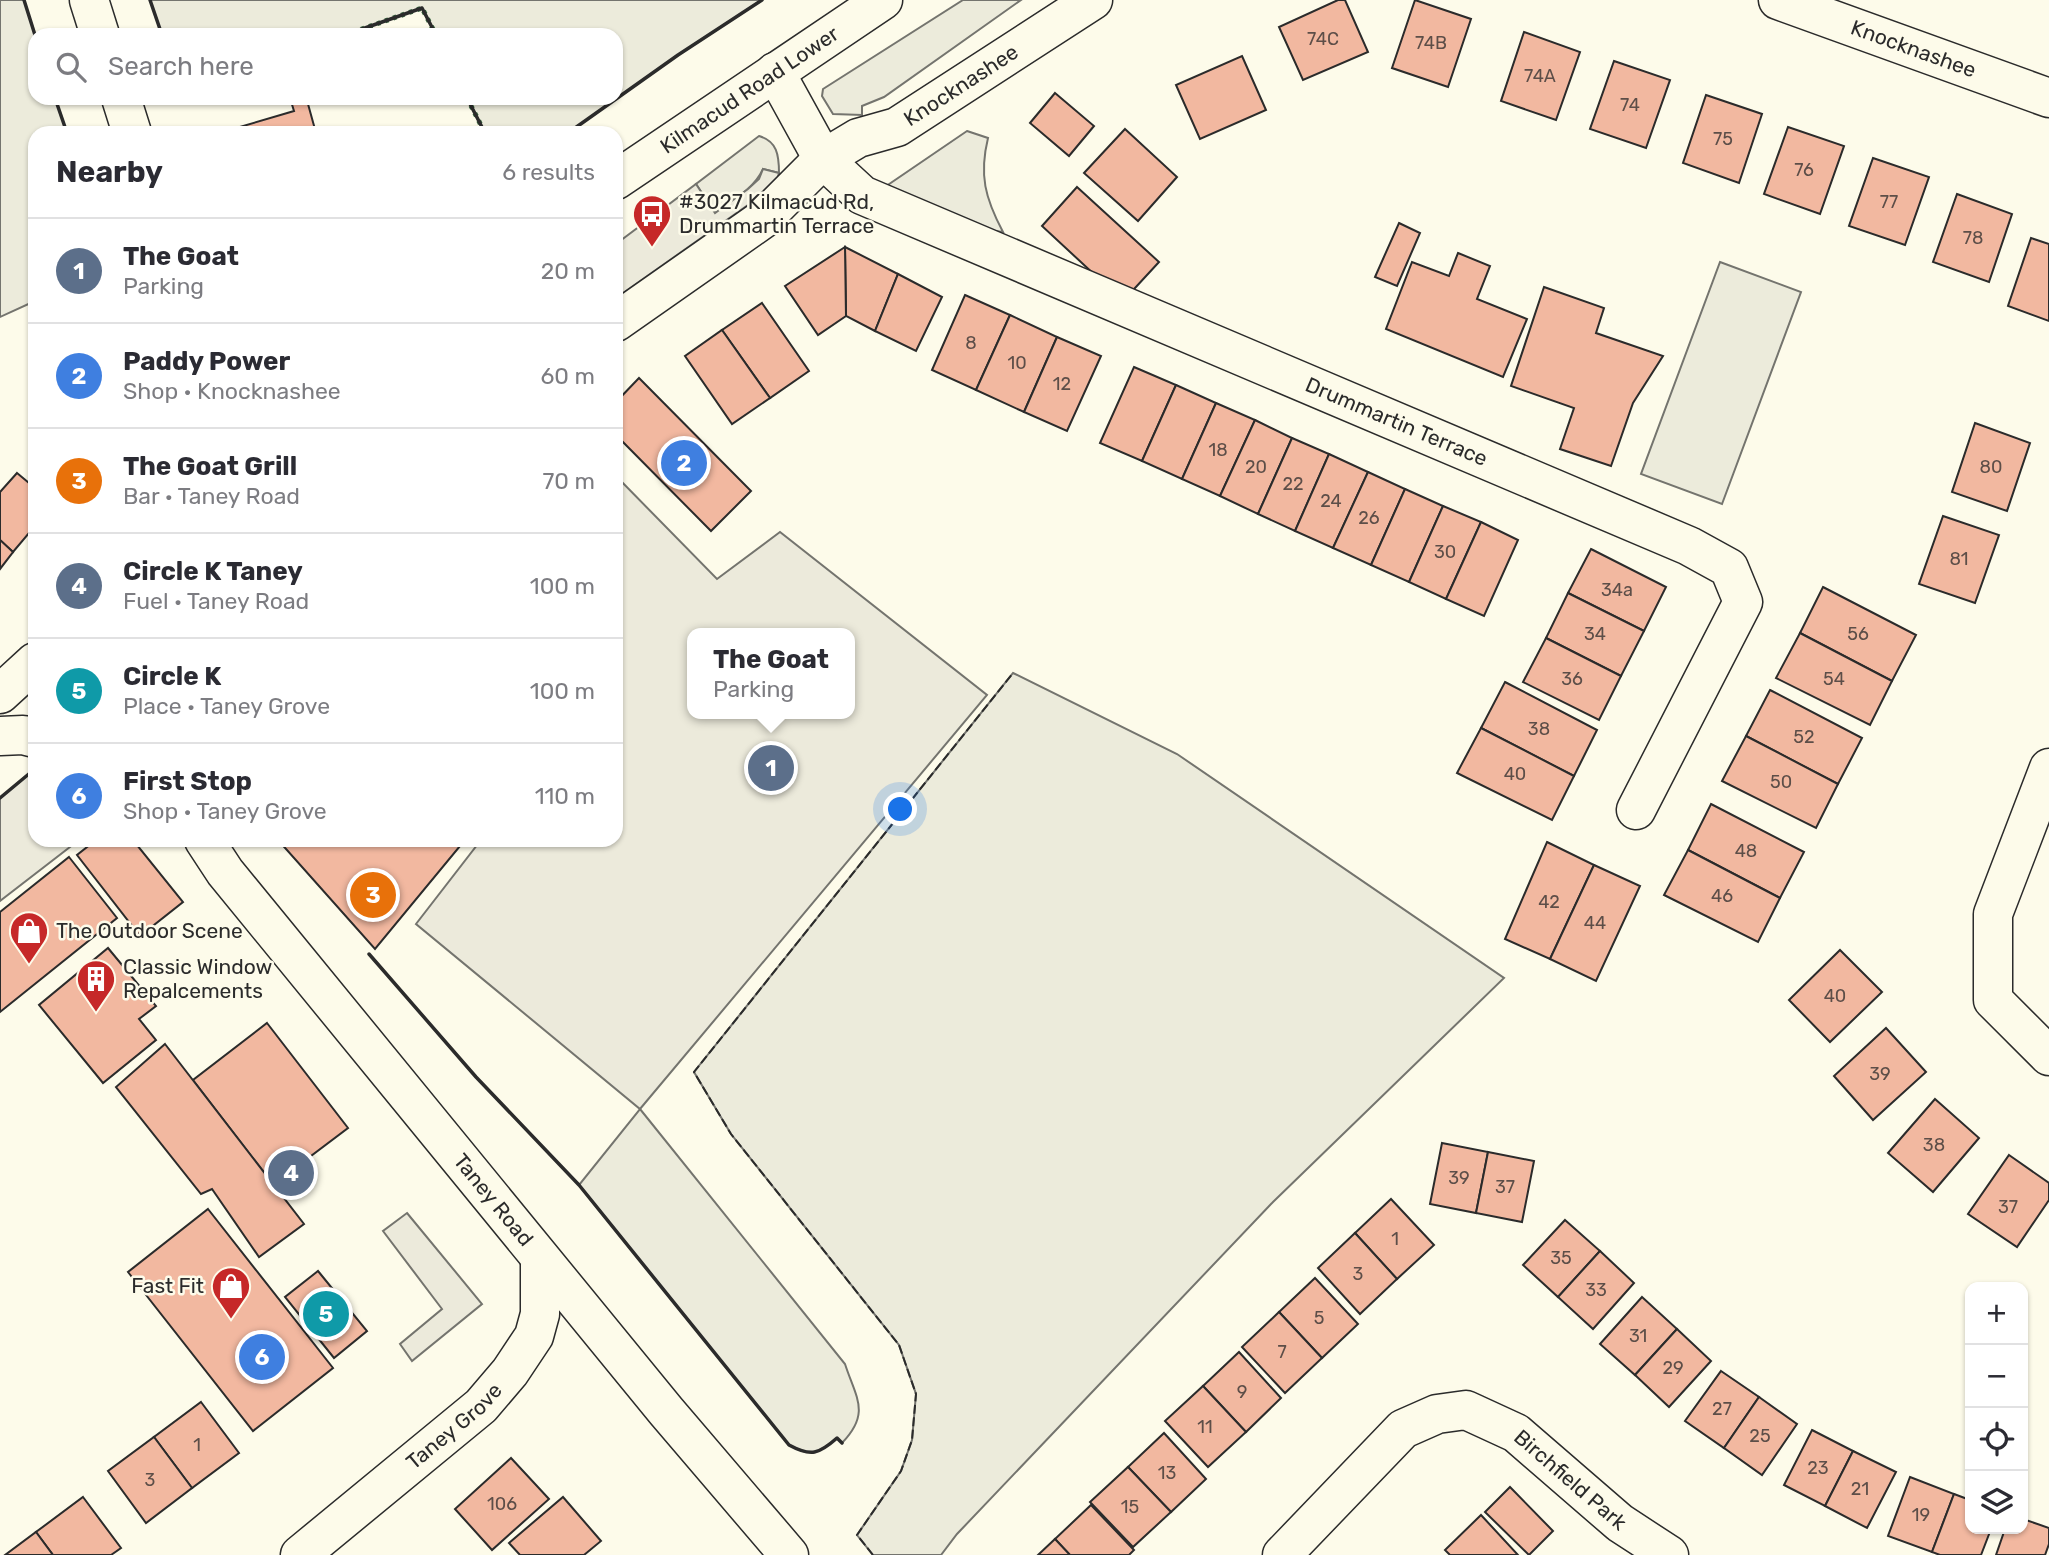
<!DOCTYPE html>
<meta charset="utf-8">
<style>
body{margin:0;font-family:Rubik,sans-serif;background:#f2f2f3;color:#2b2b33}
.controls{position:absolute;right:21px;bottom:21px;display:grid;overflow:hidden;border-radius:14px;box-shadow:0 2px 5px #0004}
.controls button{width:63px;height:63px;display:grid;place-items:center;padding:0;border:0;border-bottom:2px solid #e1e1e2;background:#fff;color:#2b2b33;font:35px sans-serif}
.you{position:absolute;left:901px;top:810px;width:24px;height:24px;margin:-18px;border:5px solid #fff;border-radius:50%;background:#1a73e8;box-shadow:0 0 0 10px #1a73e833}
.badge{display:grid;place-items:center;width:46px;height:46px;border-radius:50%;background:#c62828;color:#fff;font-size:23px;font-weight:700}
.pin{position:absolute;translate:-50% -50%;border:4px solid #fff;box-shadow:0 2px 7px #0006}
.popup{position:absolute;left:687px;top:628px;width:168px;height:91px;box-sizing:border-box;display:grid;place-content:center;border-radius:14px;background:#fff;filter:drop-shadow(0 2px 5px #0005);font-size:23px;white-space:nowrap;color:#7c7c81}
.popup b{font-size:26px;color:#2b2b33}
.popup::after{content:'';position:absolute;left:50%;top:100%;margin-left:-14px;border:14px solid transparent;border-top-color:#fff}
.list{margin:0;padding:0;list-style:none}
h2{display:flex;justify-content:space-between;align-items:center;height:91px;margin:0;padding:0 28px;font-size:30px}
h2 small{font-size:23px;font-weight:400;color:#7c7c81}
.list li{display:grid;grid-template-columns:46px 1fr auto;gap:21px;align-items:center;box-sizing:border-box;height:105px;padding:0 28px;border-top:2px solid #e1e1e2}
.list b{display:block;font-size:26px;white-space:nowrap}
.list p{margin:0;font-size:23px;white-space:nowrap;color:#7c7c81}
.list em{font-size:23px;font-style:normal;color:#7c7c81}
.icon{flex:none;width:38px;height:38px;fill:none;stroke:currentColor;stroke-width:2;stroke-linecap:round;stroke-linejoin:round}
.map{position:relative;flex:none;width:2049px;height:1555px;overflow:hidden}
.search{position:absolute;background:#fff;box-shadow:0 2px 5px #0004;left:28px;top:28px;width:595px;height:77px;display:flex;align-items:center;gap:18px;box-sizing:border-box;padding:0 24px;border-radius:21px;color:#7c7c81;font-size:26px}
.panel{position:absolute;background:#fff;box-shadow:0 2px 5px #0004;left:28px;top:126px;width:595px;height:721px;border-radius:21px}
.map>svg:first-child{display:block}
</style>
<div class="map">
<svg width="2049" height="1555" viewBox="0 0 2049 1555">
<rect width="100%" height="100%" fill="#fdfbea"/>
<!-- green -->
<g fill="#ecebdb" stroke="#74746e" stroke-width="2">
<path d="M 0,0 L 24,0 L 35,35 L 35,98 L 55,98 L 67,133 L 35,133 L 35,301 L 0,317 Z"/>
<path d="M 150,0 L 762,0 L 678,55 L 568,133 L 485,133 L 467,98 L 616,98 L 616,35 L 436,35 L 422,8 L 345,35 L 162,35 Z"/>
<path d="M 963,0 L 1021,0 L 884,97 L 862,106 L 862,115 L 833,114 L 822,96 L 823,89 Z"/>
<path d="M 967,131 L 988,138 C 979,175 985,198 1003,232 L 972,228 L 879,191 Z"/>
<path d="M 759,136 C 777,141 779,155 779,173 L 763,169 C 754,189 733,200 715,213 L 696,184 Z"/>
<path d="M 1720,262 L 1801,292 L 1722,504 L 1641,474 Z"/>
<path d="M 1013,673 L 1177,754 L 1504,978 L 1273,1202 L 957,1534 L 941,1555 L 873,1555 L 857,1535 L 901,1471 L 912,1440 L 916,1394 L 899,1345 L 731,1134 L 694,1072 Z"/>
<path d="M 640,1109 L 845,1364 C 856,1398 871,1413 842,1443 L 837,1438 C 818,1454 811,1457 789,1445 L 579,1185 Z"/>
</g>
<!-- parking -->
<g fill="#eceadb" stroke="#74746e" stroke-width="2" fill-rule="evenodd">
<path d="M 763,169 L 779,173 L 775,186 L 616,298 L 616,244 L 696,184 L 715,213 L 748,189 L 759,179 Z"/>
<path d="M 616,476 L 717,579 L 780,532 L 987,695 L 640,1109 L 416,924 L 481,840 L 616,840 ZM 692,633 L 850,633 L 850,714 L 692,714 Z"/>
<path d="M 35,772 L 35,840 L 79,840 L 0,901 L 0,798 L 30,773 Z"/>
<path d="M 407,1213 L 482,1304 L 412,1361 L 400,1344 L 442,1309 L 383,1231 Z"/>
</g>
<!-- building -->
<g fill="#f2b8a0" stroke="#2b2b2b" stroke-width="2">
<path d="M 1338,0 L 1345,0 L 1368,52 L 1303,80 L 1279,27 Z"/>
<path d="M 1415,0 L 1471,19 L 1448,87 L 1392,68 Z"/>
<path d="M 1524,32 L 1580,52 L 1556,120 L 1501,101 Z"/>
<path d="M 1242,56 L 1266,110 L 1200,139 L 1176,85 Z"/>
<path d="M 1614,61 L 1670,80 L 1646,148 L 1590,129 Z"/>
<path d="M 1055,93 L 1094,126 L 1069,156 L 1030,123 Z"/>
<path d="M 1706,95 L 1762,114 L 1739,183 L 1683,163 Z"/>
<path d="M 290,98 L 330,98 L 308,104 L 316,133 L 234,133 L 233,129 L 294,111 Z"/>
<path d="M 1788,127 L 1844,146 L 1820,214 L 1764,194 Z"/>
<path d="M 1125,129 L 1177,177 L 1138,221 L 1084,173 Z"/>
<path d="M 1873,158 L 1929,177 L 1905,245 L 1849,226 Z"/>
<path d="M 1077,187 L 1159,262 L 1123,301 L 1042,226 Z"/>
<path d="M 1957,194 L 2012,214 L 1989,282 L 1933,262 Z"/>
<path d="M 1399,223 L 1420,233 L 1397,286 L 1375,277 Z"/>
<path d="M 2031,238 L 2049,244 L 2049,321 L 2008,306 Z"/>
<path d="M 845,247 L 898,274 L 875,331 L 846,316 Z"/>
<path d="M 845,247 L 846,316 L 818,335 L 785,286 Z"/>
<path d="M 1458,253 L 1490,266 L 1477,299 L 1527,319 L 1503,377 L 1386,329 L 1412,262 L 1449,276 Z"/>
<path d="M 898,274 L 942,297 L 916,351 L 875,331 Z"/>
<path d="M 1544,287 L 1604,308 L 1596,333 L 1663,356 L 1633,403 L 1611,466 L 1560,449 L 1574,408 L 1511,386 Z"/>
<path d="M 965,295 L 1010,315 L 976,390 L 932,370 Z"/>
<path d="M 762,303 L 809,371 L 770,398 L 722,330 Z"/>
<path d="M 1010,315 L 1057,337 L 1024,412 L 976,390 Z"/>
<path d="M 722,330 L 770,398 L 732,424 L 685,356 Z"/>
<path d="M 1057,337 L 1101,356 L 1067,431 L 1024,412 Z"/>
<path d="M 1134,367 L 1176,385 L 1142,461 L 1100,443 Z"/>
<path d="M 639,378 L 751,491 L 711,531 L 616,435 L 616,402 Z"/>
<path d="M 1176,385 L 1216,403 L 1182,479 L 1142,461 Z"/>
<path d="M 1216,403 L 1255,420 L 1220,496 L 1182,479 Z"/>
<path d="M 1255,420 L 1292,438 L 1258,514 L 1220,496 Z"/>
<path d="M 1975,423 L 2030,443 L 2007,511 L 1952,492 Z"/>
<path d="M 1292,438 L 1329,454 L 1295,531 L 1258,514 Z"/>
<path d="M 1329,454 L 1368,472 L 1333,548 L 1295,531 Z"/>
<path d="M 1368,472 L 1405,489 L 1371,565 L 1333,548 Z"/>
<path d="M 17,473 L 35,488 L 35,526 L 13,552 L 0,540 L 0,492 Z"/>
<path d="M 1405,489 L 1443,506 L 1409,582 L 1371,565 Z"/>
<path d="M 1443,506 L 1481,522 L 1446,599 L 1409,582 Z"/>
<path d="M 1943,516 L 1999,535 L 1975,603 L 1919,584 Z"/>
<path d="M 1481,522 L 1518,540 L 1484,616 L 1446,599 Z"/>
<path d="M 0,540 L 13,552 L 0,569 Z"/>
<path d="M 1591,549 L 1666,587 L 1644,631 L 1568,593 Z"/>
<path d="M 1823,587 L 1916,635 L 1892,681 L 1800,633 Z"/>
<path d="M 1568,593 L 1644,631 L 1621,676 L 1546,638 Z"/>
<path d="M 1800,633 L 1892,681 L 1870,725 L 1776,678 Z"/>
<path d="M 1546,638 L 1621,676 L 1599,720 L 1523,682 Z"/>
<path d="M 1505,682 L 1597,730 L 1574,776 L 1481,728 Z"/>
<path d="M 1770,690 L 1862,738 L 1838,784 L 1746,736 Z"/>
<path d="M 1481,728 L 1574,776 L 1552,820 L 1457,773 Z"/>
<path d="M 1746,736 L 1838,784 L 1816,828 L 1722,781 Z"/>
<path d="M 1711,804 L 1804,852 L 1780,898 L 1688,850 Z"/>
<path d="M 96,840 L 133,840 L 183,902 L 140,936 L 77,855 Z"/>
<path d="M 278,840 L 465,840 L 375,949 Z"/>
<path d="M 1547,842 L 1594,865 L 1550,959 L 1505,939 Z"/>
<path d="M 1688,850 L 1780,898 L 1758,942 L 1664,895 Z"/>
<path d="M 69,857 L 117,918 L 0,1012 L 0,912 Z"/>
<path d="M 1594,865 L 1640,886 L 1596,981 L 1550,959 Z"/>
<path d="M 108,948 L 156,1006 L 139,1019 L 156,1040 L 103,1083 L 39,1005 Z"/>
<path d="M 1840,950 L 1882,992 L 1830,1042 L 1789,1000 Z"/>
<path d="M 267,1023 L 348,1128 L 291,1171 L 283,1159 L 264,1173 L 193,1080 Z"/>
<path d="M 1886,1028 L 1926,1072 L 1873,1120 L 1834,1076 Z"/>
<path d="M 165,1044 L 304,1224 L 259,1257 L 212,1189 L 201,1194 L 116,1087 Z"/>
<path d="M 1935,1099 L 1979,1138 L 1933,1192 L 1888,1153 Z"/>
<path d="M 1442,1143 L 1488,1152 L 1476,1213 L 1430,1204 Z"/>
<path d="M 1488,1152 L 1534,1161 L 1522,1222 L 1476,1213 Z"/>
<path d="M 2009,1155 L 2049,1183 L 2049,1200 L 2017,1247 L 1968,1214 Z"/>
<path d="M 1391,1199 L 1434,1245 L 1397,1279 L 1355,1233 Z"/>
<path d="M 208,1209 L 333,1368 L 253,1431 L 128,1272 Z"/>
<path d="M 1565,1220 L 1600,1251 L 1558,1297 L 1523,1265 Z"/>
<path d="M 1355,1233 L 1397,1279 L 1360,1314 L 1318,1268 Z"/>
<path d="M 1600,1251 L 1634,1283 L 1593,1329 L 1558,1297 Z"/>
<path d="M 318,1271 L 367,1331 L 334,1358 L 285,1297 Z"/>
<path d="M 1315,1278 L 1358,1324 L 1322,1358 L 1279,1312 Z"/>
<path d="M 1642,1297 L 1677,1329 L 1635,1375 L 1600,1344 Z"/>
<path d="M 1279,1312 L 1322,1358 L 1285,1393 L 1242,1347 Z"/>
<path d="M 1677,1329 L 1711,1361 L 1669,1407 L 1635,1375 Z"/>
<path d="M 1239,1352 L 1281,1398 L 1246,1432 L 1203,1386 Z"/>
<path d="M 1721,1371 L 1759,1397 L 1724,1448 L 1685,1421 Z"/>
<path d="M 1203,1386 L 1246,1432 L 1208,1467 L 1165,1421 Z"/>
<path d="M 1759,1397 L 1797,1424 L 1762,1475 L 1724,1448 Z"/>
<path d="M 201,1402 L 239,1453 L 192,1488 L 154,1437 Z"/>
<path d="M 1812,1430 L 1853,1451 L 1825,1506 L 1784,1485 Z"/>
<path d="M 1164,1433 L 1206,1479 L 1171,1512 L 1128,1467 Z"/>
<path d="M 154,1437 L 192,1488 L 146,1523 L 108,1471 Z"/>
<path d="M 1853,1451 L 1896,1472 L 1867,1528 L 1825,1506 Z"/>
<path d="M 511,1458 L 549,1499 L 492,1550 L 455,1509 Z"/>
<path d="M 1128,1467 L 1171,1512 L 1133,1547 L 1090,1502 Z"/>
<path d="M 1910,1477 L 1954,1494 L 1932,1552 L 1888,1536 Z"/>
<path d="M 1510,1487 L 1553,1531 L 1529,1555 L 1485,1512 Z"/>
<path d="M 1954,1494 L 1970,1500 L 1970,1529 L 1991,1529 L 1981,1555 L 1940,1555 L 1932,1552 Z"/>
<path d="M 83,1497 L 121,1548 L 111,1555 L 53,1555 L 36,1532 Z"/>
<path d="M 563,1497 L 601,1541 L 584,1555 L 520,1555 L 509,1543 Z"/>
<path d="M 1091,1505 L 1134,1550 L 1129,1555 L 1070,1555 L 1055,1539 Z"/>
<path d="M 1481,1515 L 1518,1555 L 1450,1555 L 1445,1550 Z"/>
<path d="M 2023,1519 L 2049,1528 L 2049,1544 L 2045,1555 L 1996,1555 L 2005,1529 L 2023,1529 Z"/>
<path d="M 36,1532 L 53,1555 L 5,1555 Z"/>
<path d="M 1055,1539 L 1070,1555 L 1038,1555 Z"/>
</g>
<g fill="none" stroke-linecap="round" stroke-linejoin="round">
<!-- street casing -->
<g stroke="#2b2b2b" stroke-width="41">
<g id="street">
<path id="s1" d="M 1778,0 L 2049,98"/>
<path id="s2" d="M 775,72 L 823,159 L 862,195 L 1689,546 L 1729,568 L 1743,602 L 1636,810"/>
<path id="s3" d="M 616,322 L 763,219 L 823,159 L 858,138 L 897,127 L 1093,0"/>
<path d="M 2049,768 L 1993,914 L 1993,1000 L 2049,1056"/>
<path id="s4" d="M 300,1555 L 481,1406 L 510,1372 L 534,1336 L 540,1314 L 540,1258"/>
<path id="s5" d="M 1282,1555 L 1403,1429 L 1437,1414 L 1466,1410 L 1516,1433 L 1620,1523 L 1669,1555"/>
</g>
</g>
<!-- secondary casing -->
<g stroke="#2b2b2b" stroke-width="41">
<g id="secondary">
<path d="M 89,0 L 100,35"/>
<path d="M 121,98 L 132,133"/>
<path id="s6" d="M 616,180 L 883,0"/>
<path d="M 0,694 L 35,662"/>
<path d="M 0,736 L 23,735 L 35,738"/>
<path id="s7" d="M 204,840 L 225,872 L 666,1411 L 789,1555"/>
</g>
</g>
<!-- street -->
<use href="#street" stroke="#fdfbea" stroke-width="38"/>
<!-- secondary -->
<use href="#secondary" stroke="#fdfbea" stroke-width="38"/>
<!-- hedge -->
<g stroke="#34623c" stroke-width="5" stroke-dasharray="3.5 5" stroke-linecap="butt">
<path d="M 345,35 L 422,8 L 436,35"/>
<path d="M 467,98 L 485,133"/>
</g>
<!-- fence -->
<path stroke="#2b2b2b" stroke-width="2" stroke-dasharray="9 3.5" stroke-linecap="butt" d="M 873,1555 L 857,1535 L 901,1471 L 912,1440 L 916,1394 L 899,1345 L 731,1134 L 694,1072 L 1013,673"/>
<!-- wall -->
<g stroke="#2b2b2b" stroke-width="3.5">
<path d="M 24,0 L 35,35"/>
<path d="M 150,0 L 162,35"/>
<path d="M 345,35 L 422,8 L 436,35"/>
<path d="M 55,98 L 67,133"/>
<path d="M 467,98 L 485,133"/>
<path d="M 197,130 L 198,133"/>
<path d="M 568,133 L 678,55 L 762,0"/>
<path d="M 0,798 L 30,773"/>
<path d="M 369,954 L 476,1077 L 579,1185 L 789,1445 C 811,1457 819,1454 837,1438 L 842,1443"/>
</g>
</g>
<!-- icons -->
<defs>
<g id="bus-pin" transform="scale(2.0125)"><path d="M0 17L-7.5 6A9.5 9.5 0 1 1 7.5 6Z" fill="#c62828" stroke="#fdfbea"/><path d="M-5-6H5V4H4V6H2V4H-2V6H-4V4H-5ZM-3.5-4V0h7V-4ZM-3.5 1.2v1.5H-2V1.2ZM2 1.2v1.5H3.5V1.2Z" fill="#fff"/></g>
<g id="shop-pin" transform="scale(2.0125)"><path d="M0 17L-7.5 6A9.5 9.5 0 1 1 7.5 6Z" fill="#c62828" stroke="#fdfbea"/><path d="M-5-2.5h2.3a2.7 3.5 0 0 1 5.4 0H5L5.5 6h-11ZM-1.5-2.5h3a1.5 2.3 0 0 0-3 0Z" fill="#fff"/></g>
<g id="building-pin" transform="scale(2.0125)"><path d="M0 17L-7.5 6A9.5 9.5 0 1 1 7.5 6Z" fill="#c62828" stroke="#fdfbea"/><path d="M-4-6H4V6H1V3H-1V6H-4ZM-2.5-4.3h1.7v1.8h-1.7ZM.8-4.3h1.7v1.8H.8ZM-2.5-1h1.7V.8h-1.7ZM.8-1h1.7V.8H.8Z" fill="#fff"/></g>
</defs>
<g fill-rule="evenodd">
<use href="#bus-pin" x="652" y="214"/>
<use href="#shop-pin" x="29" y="931"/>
<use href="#building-pin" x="96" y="979"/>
<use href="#shop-pin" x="231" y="1286"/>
</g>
<g text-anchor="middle" stroke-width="5" stroke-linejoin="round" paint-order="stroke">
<!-- number labels -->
<g font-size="18" fill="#5d4e48">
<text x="1323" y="45">74C</text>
<text x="1431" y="49">74B</text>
<text x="1540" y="82">74A</text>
<text x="1630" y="111">74</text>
<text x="1723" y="145">75</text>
<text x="1804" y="176">76</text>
<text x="1889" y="208">77</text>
<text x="1973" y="244">78</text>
<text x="971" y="349">8</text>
<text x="1017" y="369">10</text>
<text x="1062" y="390">12</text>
<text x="1218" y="456">18</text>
<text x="1256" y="473">20</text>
<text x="1991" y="473">80</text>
<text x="1293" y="490">22</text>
<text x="1331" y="507">24</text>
<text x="1369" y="524">26</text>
<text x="1445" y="558">30</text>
<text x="1959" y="565">81</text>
<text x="1617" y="596">34a</text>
<text x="1595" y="640">34</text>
<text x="1858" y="640">56</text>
<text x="1572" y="685">36</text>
<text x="1834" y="685">54</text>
<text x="1539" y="735">38</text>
<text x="1804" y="743">52</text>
<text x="1515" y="780">40</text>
<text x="1781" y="788">50</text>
<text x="1746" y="857">48</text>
<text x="1722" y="902">46</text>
<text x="1549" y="908">42</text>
<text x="1595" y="929">44</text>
<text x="1835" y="1002">40</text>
<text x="1880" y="1080">39</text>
<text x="1934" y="1151">38</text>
<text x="1459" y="1184">39</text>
<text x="1505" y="1193">37</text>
<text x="2008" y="1213">37</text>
<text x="1395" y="1245">1</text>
<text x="1561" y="1264">35</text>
<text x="1358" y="1280">3</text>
<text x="1596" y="1296">33</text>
<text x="1319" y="1324">5</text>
<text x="1638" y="1342">31</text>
<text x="1282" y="1358">7</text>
<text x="1673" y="1374">29</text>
<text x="1242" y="1398">9</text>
<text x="1722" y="1415">27</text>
<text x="1205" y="1433">11</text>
<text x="1760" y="1442">25</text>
<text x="197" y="1451">1</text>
<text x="1818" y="1474">23</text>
<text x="1167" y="1479">13</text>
<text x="150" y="1486">3</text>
<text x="1860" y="1495">21</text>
<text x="502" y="1510">106</text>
<text x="1130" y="1513">15</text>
<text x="1921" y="1521">19</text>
</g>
<!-- street labels -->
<g font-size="21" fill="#2b2b2b" stroke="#fdfbea">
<text dy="7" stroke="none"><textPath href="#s1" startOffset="144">Knocknashee</textPath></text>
<text dy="7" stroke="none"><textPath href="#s3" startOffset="422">Knocknashee</textPath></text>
<text dy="7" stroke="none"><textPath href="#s6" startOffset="161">Kilmacud Road Lower</textPath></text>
<text dy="7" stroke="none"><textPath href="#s2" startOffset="733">Drummartin Terrace</textPath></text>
<text dy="7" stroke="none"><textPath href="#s7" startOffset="462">Taney Road</textPath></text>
<text dy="7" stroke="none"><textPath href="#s4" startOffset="201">Taney Grove</textPath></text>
<text dy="7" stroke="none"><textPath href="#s5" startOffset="368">Birchfield Park</textPath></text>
</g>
<!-- poi labels -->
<g font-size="21" fill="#2b2b2b" stroke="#fdfbea" text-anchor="start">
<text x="679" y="209">#3027 Kilmacud Rd,<tspan x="679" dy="24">Drummartin Terrace</tspan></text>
<text x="56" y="938">The Outdoor Scene</text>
<text x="123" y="974">Classic Window<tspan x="123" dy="24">Repalcements</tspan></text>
<text x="204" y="1293" text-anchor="end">Fast Fit</text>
</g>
</g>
</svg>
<div class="controls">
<button>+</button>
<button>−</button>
<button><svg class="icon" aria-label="locate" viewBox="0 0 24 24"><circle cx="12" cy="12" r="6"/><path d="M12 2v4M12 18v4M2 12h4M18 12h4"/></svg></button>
<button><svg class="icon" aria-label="layers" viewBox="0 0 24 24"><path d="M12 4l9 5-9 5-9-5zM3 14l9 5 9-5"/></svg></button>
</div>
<div class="you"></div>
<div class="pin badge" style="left:771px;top:768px;background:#5c6f8a">1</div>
<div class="popup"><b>The Goat</b>Parking</div>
<div class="pin badge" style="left:684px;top:463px;background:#3f7fe0">2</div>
<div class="pin badge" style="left:373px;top:895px;background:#e8710a">3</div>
<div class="pin badge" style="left:291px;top:1173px;background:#5c6f8a">4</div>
<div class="pin badge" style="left:326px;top:1314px;background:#0f9aa8">5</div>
<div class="pin badge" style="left:262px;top:1357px;background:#3f7fe0">6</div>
<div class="search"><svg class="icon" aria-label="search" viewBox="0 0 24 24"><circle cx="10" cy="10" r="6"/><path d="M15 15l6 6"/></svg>Search here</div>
<section class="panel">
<h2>Nearby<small>6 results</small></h2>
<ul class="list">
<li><span class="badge" style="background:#5c6f8a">1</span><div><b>The Goat</b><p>Parking</p></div><em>20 m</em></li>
<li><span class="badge" style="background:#3f7fe0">2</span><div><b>Paddy Power</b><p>Shop · Knocknashee</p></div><em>60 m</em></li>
<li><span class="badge" style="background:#e8710a">3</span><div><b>The Goat Grill</b><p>Bar · Taney Road</p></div><em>70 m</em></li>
<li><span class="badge" style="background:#5c6f8a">4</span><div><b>Circle K Taney</b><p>Fuel · Taney Road</p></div><em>100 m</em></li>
<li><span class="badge" style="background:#0f9aa8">5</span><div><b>Circle K</b><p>Place · Taney Grove</p></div><em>100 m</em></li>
<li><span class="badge" style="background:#3f7fe0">6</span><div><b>First Stop</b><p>Shop · Taney Grove</p></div><em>110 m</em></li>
</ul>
</section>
</div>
